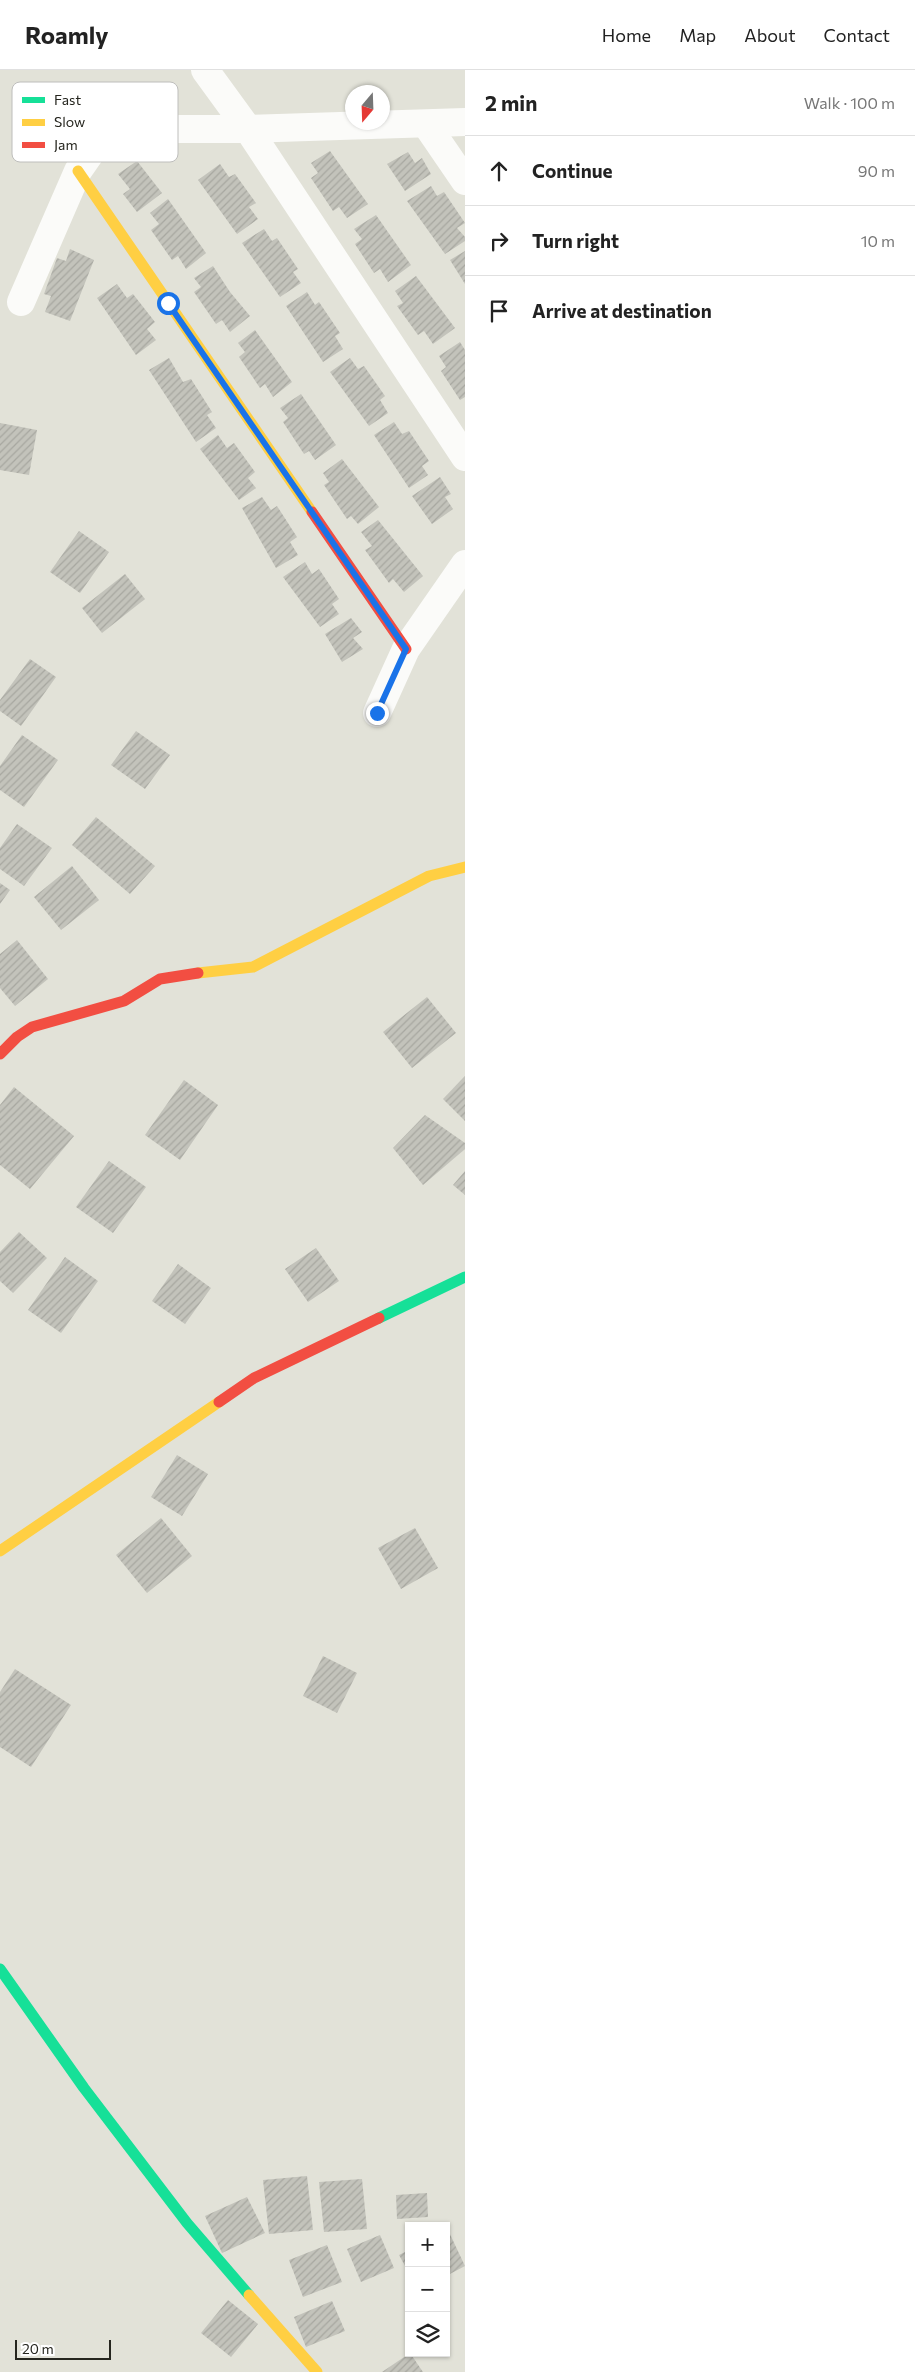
<!DOCTYPE html>
<meta charset="utf-8">
<style>
body{margin:0;font-family:Commissioner,sans-serif;background:#f2f2f2;color:#222}
.controls{position:absolute;right:15px;bottom:15px;display:grid;overflow:hidden;border-radius:0px;box-shadow:0 1px 4px #0004}
.controls button{width:45px;height:45px;display:grid;place-items:center;padding:0;border:0;border-bottom:1px solid #e0e0e0;background:#fff;color:#222;font:25px sans-serif}
.compass{position:absolute;left:345px;top:15px;width:45px;height:45px;border-radius:50%;background:#fff;box-shadow:0 1px 4px #0004;rotate:199deg}
.scale{position:absolute;left:15px;bottom:12px;width:96px;box-sizing:border-box;padding-left:5px;border:2px solid #25251e;border-top:0;font-size:14px;line-height:18px;white-space:nowrap;color:#25251e;-webkit-text-stroke:4px #fff;paint-order:stroke}
.stop{position:absolute;width:15px;height:15px;margin:-11px;border:4px solid #1a73e8;border-radius:50%;background:#fff}
.stop.end{background:#1a73e8;border-color:#fff;box-shadow:0 1px 5px #0008}
.list{margin:0;padding:0;list-style:none}
h2{display:flex;justify-content:space-between;align-items:center;height:65px;margin:0;padding:0 20px;font-size:21px}
h2 small{font-size:16px;font-weight:400;color:#767676}
.list li{display:grid;grid-template-columns:32px 1fr auto;gap:15px;align-items:center;box-sizing:border-box;height:70px;padding:0 20px;border-top:1px solid #e0e0e0}
.list b{display:block;font-size:19px;white-space:nowrap}
.list em{font-size:16px;font-style:normal;color:#767676}
.icon{flex:none;width:28px;height:28px;fill:none;stroke:currentColor;stroke-width:2;stroke-linecap:round;stroke-linejoin:round}
.map{position:relative;flex:none;width:465px;height:2302px;overflow:hidden}
header{display:flex;align-items:center;gap:30px;box-sizing:border-box;height:70px;padding:0 25px;background:#fff;border-bottom:1px solid #e0e0e0}
header strong{font-size:24px}
nav{display:flex;gap:28px;margin-inline-start:auto;font-size:18px}
main{display:flex}
aside{flex:1;background:#fff}
.map>svg:first-child{display:block}
</style>
<header>
<strong>Roamly</strong>
<nav><a>Home</a><a>Map</a><a>About</a><a>Contact</a></nav>
</header>
<main>
<div class="map">
<svg width="465" height="2302" viewBox="0 0 465 2302">
<defs>
<pattern id="building-hatch" width="6" height="6" patternUnits="userSpaceOnUse" patternTransform="scale(1.25)"><rect width="6" height="6" fill="#c3c3bb"/><path d="M-1 1l2-2M0 6l6-6M5 7l2-2" fill="none" stroke="#a7a7a0"/></pattern>
</defs>
<rect width="100%" height="100%" fill="#e2e2d8"/>
<!-- building -->
<g fill="url(#building-hatch)">
<path d="M 330,81 L 368,134 L 347,148 L 339,137 L 333,141 L 311,108 L 318,103 L 311,93 Z"/>
<path d="M 408,82 L 415,93 L 422,88 L 431,104 L 405,121 L 387,94 Z"/>
<path d="M 137,91 L 162,123 L 137,142 L 123,124 L 130,119 L 118,104 Z"/>
<path d="M 220,94 L 229,107 L 235,104 L 256,133 L 249,137 L 258,149 L 237,164 L 198,110 Z"/>
<path d="M 431,116 L 437,126 L 444,122 L 465,153 L 457,158 L 465,167 L 465,171 L 445,184 L 407,131 Z"/>
<path d="M 168,129 L 206,183 L 186,199 L 178,186 L 172,190 L 151,160 L 159,154 L 150,143 Z"/>
<path d="M 376,145 L 411,195 L 388,212 L 380,199 L 374,203 L 355,174 L 362,169 L 354,159 Z"/>
<path d="M 264,159 L 272,171 L 277,168 L 298,199 L 293,202 L 301,213 L 280,227 L 242,173 Z"/>
<path d="M 70,179 L 94,190 L 70,251 L 45,242 L 51,226 L 44,224 L 57,188 L 66,191 Z"/>
<path d="M 465,181 L 465,214 L 450,190 Z"/>
<path d="M 213,196 L 230,222 L 250,246 L 230,262 L 222,250 L 216,254 L 194,222 L 201,217 L 194,208 Z"/>
<path d="M 416,206 L 455,258 L 433,274 L 424,261 L 418,265 L 397,236 L 403,233 L 395,221 Z"/>
<path d="M 117,214 L 127,228 L 133,224 L 155,252 L 147,259 L 156,270 L 136,285 L 97,228 Z"/>
<path d="M 307,222 L 315,235 L 319,232 L 340,263 L 335,266 L 343,279 L 323,292 L 286,236 Z"/>
<path d="M 255,260 L 292,312 L 273,327 L 265,314 L 260,318 L 239,287 L 245,282 L 238,273 Z"/>
<path d="M 460,272 L 465,280 L 465,327 L 460,330 L 441,301 L 446,297 L 439,286 Z"/>
<path d="M 169,288 L 183,312 L 191,309 L 212,342 L 207,345 L 216,358 L 196,372 L 149,300 Z"/>
<path d="M 350,288 L 358,299 L 364,296 L 385,326 L 380,330 L 388,343 L 369,356 L 330,302 Z"/>
<path d="M 301,324 L 336,375 L 315,390 L 309,381 L 304,384 L 283,352 L 288,348 L 280,338 Z"/>
<path d="M 394,352 L 402,364 L 409,361 L 429,391 L 422,396 L 428,405 L 409,418 L 374,365 Z"/>
<path d="M 0,353 L 37,360 L 29,405 L 0,400 Z"/>
<path d="M 218,365 L 227,378 L 234,373 L 255,402 L 248,408 L 256,418 L 239,430 L 200,379 Z"/>
<path d="M 342,389 L 379,437 L 358,454 L 351,446 L 347,449 L 324,415 L 329,412 L 323,403 Z"/>
<path d="M 440,407 L 451,424 L 445,427 L 453,439 L 432,454 L 412,426 Z"/>
<path d="M 262,427 L 271,440 L 277,436 L 297,467 L 290,472 L 298,485 L 276,498 L 242,438 Z"/>
<path d="M 378,450 L 423,506 L 404,522 L 393,509 L 389,513 L 365,480 L 372,476 L 361,462 Z"/>
<path d="M 79,461 L 109,482 L 80,523 L 50,502 Z"/>
<path d="M 305,492 L 312,504 L 319,499 L 339,529 L 332,534 L 339,544 L 320,557 L 283,507 Z"/>
<path d="M 125,504 L 145,529 L 102,563 L 82,538 Z"/>
<path d="M 351,548 L 362,562 L 353,568 L 363,579 L 342,592 L 325,564 Z"/>
<path d="M 30,589 L 56,607 L 21,656 L 0,641 L 0,630 Z"/>
<path d="M 136,661 L 170,685 L 145,719 L 111,695 Z"/>
<path d="M 22,665 L 58,690 L 24,737 L 0,720 L 0,696 Z"/>
<path d="M 96,747 L 155,796 L 130,824 L 72,775 Z"/>
<path d="M 17,754 L 52,778 L 24,816 L 0,799 L 0,778 Z"/>
<path d="M 72,796 L 99,830 L 61,860 L 34,827 Z"/>
<path d="M 0,813 L 10,820 L 0,834 Z"/>
<path d="M 17,870 L 48,909 L 15,936 L 0,918 L 0,884 Z"/>
<path d="M 427,927 L 456,963 L 412,998 L 383,962 Z"/>
<path d="M 465,1006 L 465,1051 L 443,1029 Z"/>
<path d="M 184,1010 L 218,1035 L 180,1090 L 145,1065 Z"/>
<path d="M 14,1017 L 74,1066 L 30,1119 L 0,1095 L 0,1035 Z"/>
<path d="M 425,1045 L 465,1073 L 465,1079 L 423,1115 L 393,1078 Z"/>
<path d="M 109,1091 L 146,1117 L 113,1163 L 76,1137 Z"/>
<path d="M 465,1101 L 465,1125 L 453,1115 Z"/>
<path d="M 19,1162 L 47,1188 L 13,1223 L 0,1211 L 0,1182 Z"/>
<path d="M 316,1178 L 339,1211 L 308,1232 L 285,1199 Z"/>
<path d="M 65,1187 L 98,1211 L 61,1263 L 28,1240 Z"/>
<path d="M 178,1194 L 211,1218 L 185,1254 L 152,1231 Z"/>
<path d="M 177,1385 L 208,1404 L 182,1446 L 151,1427 Z"/>
<path d="M 161,1448 L 192,1486 L 147,1523 L 116,1485 Z"/>
<path d="M 415,1458 L 438,1498 L 401,1519 L 378,1478 Z"/>
<path d="M 323,1586 L 357,1603 L 337,1643 L 303,1626 Z"/>
<path d="M 15,1599 L 71,1635 L 31,1697 L 0,1677 L 0,1622 Z"/>
<path d="M 307,2106 L 313,2160 L 269,2164 L 263,2110 Z"/>
<path d="M 362,2109 L 367,2159 L 324,2162 L 319,2112 Z"/>
<path d="M 427,2123 L 428,2147 L 397,2149 L 396,2125 Z"/>
<path d="M 247,2127 L 265,2163 L 222,2183 L 205,2146 Z"/>
<path d="M 448,2160 L 465,2196 L 446,2206 L 446,2161 Z"/>
<path d="M 380,2165 L 394,2198 L 361,2212 L 347,2179 Z"/>
<path d="M 327,2175 L 342,2212 L 303,2227 L 289,2190 Z"/>
<path d="M 409,2180 L 409,2203 L 399,2185 Z"/>
<path d="M 228,2230 L 258,2254 L 231,2287 L 201,2263 Z"/>
<path d="M 332,2231 L 345,2261 L 306,2277 L 294,2247 Z"/>
<path d="M 410,2283 L 423,2302 L 382,2302 Z"/>
</g>
<g fill="none" stroke-linecap="round" stroke-linejoin="round">
<!-- street -->
<g stroke="#fbfbf9" stroke-width="28">
<path d="M 205,0 L 248,59 L 465,387"/>
<path d="M 426,54 L 465,111"/>
<path d="M 21,232 L 78,101 L 94,78 L 118,59 L 248,59 L 465,52"/>
<path d="M 377,643 L 406,579 L 465,494"/>
</g>
<!-- fast -->
<g stroke="#16e098" stroke-width="11">
<path d="M 379,1248 L 465,1207"/>
<path d="M 0,1899 L 84,2018 L 187,2153 L 249,2225"/>
</g>
<!-- slow -->
<g stroke="#ffcf43" stroke-width="11">
<path d="M 78,101 L 312,442"/>
<path d="M 198,903 L 253,897 L 429,806 L 465,797"/>
<path d="M 0,1481 L 219,1332"/>
<path d="M 249,2225 L 317,2302"/>
</g>
<!-- jam -->
<g stroke="#f24e42" stroke-width="11">
<path d="M 312,442 L 406,579"/>
<path d="M 0,984 L 17,967 L 32,957 L 124,931 L 160,909 L 198,903"/>
<path d="M 219,1332 L 254,1308 L 379,1248"/>
</g>
</g>
<g fill="none" stroke-linecap="round" stroke-linejoin="round">
<!-- route -->
<path stroke="#1a73e8" stroke-width="6" d="M 168,233 L 406,579 L 377,643"/>
</g>
<!-- legend -->
<rect x="12" y="12" width="166" height="80" rx="8" fill="#fff" stroke="#bebebc" stroke-width="1"/>
<rect x="22" y="27" width="23" height="6" fill="#16e098"/>
<rect x="22" y="49" width="23" height="7" fill="#ffcf43"/>
<rect x="22" y="72" width="23" height="6" fill="#f24e42"/>
<g font-size="14" fill="#25251e">
<text x="54" y="35">Fast</text>
<text x="54" y="57">Slow</text>
<text x="54" y="80">Jam</text>
</g>
</svg>
<div class="controls">
<button>+</button>
<button>−</button>
<button><svg class="icon" aria-label="layers" viewBox="0 0 24 24"><path d="M12 4l9 5-9 5-9-5zM3 14l9 5 9-5"/></svg></button>
</div>
<svg class="compass" viewBox="-18 -18 36 36"><path d="M0-13l5 13h-10z" fill="#e53935"/><path d="M0 13l5-13h-10z" fill="#767676"/></svg>
<div class="scale">20 m</div>
<div class="stop" style="left:168px;top:233px"></div>
<div class="stop end" style="left:377px;top:643px"></div>
</div>
<aside>
<h2>2 min<small>Walk · 100 m</small></h2>
<ul class="list">
<li><svg class="icon" aria-label="ahead" viewBox="0 0 24 24"><path d="M12 20V5M6 11l6-6 6 6"/></svg><div><b>Continue</b></div><em>90 m</em></li>
<li><svg class="icon" aria-label="right" viewBox="0 0 24 24"><path d="M7 20v-9h11M14 6l5 5-5 5"/></svg><div><b>Turn right</b></div><em>10 m</em></li>
<li><svg class="icon" aria-label="arrive" viewBox="0 0 24 24"><path d="M6 21V4h12l-3 4 3 4H6"/></svg><div><b>Arrive at destination</b></div></li>
</ul>
</aside>
</main>
